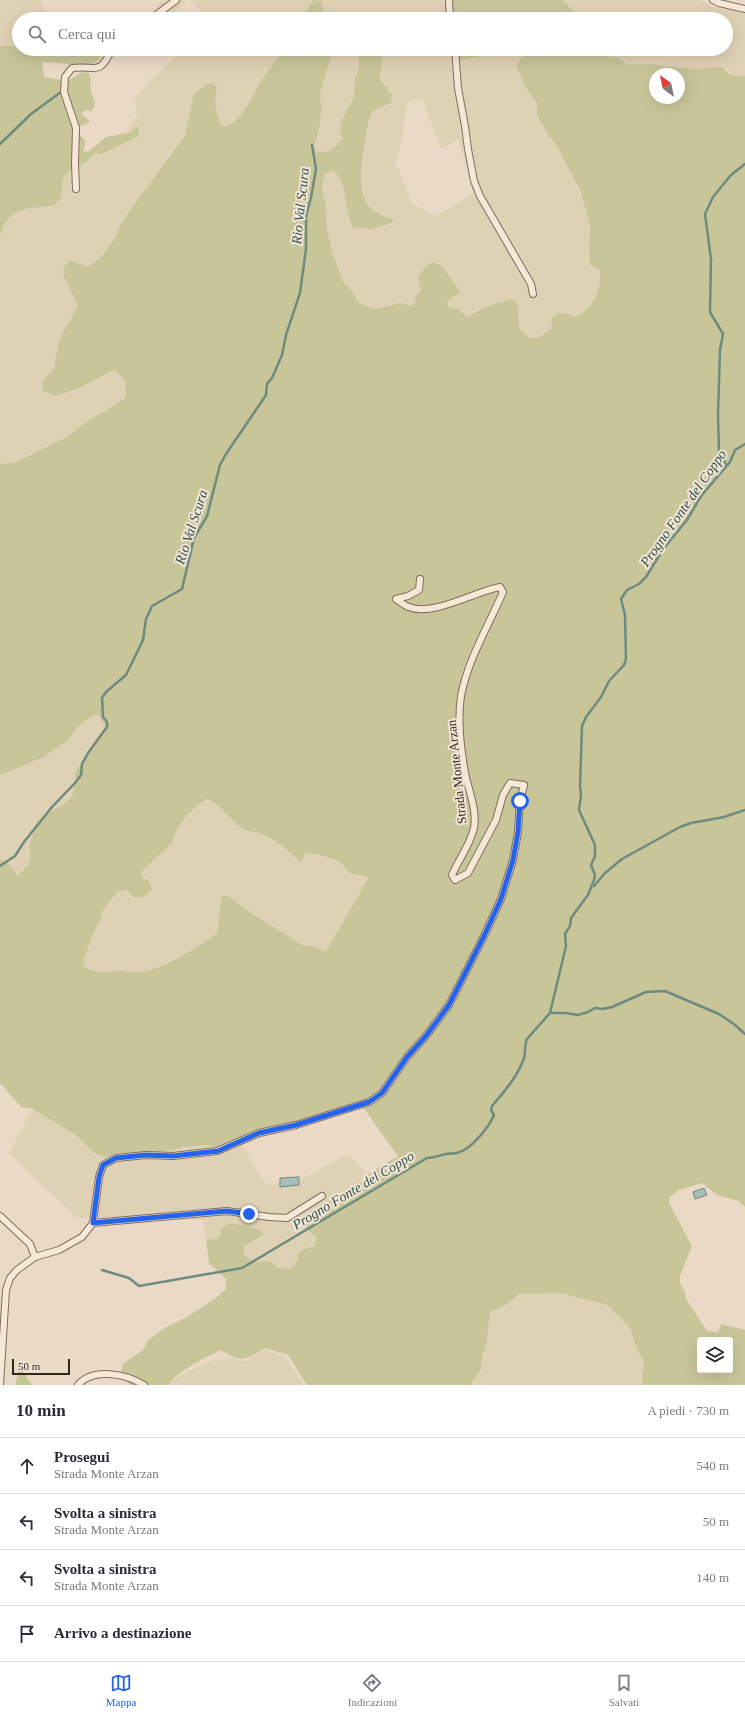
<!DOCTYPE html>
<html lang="it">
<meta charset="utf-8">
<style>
body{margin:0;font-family:Georgia,serif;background:#f2f2f3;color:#2b2b33}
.controls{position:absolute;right:12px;bottom:12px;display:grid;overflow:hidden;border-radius:4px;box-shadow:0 4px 16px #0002}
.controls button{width:36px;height:36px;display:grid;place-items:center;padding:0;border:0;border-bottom:1px solid #e1e1e2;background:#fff;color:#2b2b33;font:20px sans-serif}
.compass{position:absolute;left:649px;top:68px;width:36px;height:36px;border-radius:50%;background:#fff;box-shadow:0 4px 16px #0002;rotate:327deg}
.scale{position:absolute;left:12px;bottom:10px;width:58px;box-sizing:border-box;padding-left:4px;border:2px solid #35261f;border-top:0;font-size:11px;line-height:14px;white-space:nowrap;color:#35261f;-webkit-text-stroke:3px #f2e4d4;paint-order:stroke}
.stop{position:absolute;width:12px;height:12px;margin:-9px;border:3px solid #2563eb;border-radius:50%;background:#fff}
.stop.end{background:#2563eb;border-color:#fff;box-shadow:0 1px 4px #0008}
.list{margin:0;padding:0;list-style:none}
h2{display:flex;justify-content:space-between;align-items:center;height:52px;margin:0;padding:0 16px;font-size:17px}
h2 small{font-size:13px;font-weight:400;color:#7c7c81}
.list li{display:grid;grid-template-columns:26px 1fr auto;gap:12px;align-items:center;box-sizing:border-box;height:56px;padding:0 16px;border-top:1px solid #e1e1e2}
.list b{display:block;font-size:15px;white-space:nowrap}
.list p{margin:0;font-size:13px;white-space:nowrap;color:#7c7c81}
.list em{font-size:13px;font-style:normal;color:#7c7c81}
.icon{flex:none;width:22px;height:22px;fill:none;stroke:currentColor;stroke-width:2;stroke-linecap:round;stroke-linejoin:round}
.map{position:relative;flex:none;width:745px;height:1385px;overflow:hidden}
.search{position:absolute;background:#fff;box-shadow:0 4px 16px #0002;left:12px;right:12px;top:12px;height:44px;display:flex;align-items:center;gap:10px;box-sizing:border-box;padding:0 14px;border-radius:22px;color:#7c7c81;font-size:15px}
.sheet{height:276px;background:#fff}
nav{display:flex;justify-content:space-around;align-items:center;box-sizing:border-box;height:56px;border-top:1px solid #e1e1e2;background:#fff;font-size:11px;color:#7c7c81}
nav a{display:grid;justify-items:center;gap:2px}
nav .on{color:#2563eb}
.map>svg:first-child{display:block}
</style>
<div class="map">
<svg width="745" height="1385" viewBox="0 0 745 1385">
<rect width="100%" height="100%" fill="#ead9c5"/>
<!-- farmland -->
<g fill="#dfd1b3" fill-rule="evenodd">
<path d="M 0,0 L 41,0 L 48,19 L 19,19 L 19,46 L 0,46 Z"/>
<path d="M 163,0 L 188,0 L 166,19 L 139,19 L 153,11 Z"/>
<path d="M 190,0 L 313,0 L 302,19 L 209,19 Z"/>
<path d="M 319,0 L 445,0 L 445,19 L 328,19 L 322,8 L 322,1 Z"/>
<path d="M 563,0 L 700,0 L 717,8 L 745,12 L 745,76 L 730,75 L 720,67 L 696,69 L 645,64 L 627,65 L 619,58 L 605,56 L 600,49 L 726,49 L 726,19 L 580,19 Z"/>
<path d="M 185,49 L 285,49 L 251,98 L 246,111 L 233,124 L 227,128 L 222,126 L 216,116 L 215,96 L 217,88 L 194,94 L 185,135 L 176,145 L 120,226 L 115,238 L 103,255 L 88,267 L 70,260 L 64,267 L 63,275 L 78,306 L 63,332 L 58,346 L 54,368 L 44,380 L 57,396 L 69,390 L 88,384 L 108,372 L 114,370 L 125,381 L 126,397 L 106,411 L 90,419 L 67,437 L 14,463 L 0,464 L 0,237 L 6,222 L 15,214 L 31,207 L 54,205 L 61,197 L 63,179 L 69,171 L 85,163 L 96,153 L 128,133 L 129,125 L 138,115 L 134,101 L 149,81 Z"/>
<path d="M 333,49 L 362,49 L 359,54 L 359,69 L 355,78 L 354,97 L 340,131 L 343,139 L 331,151 L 317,152 L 314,147 L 319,130 L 322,107 L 320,98 L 321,90 Z"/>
<path d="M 383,49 L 451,49 L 453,61 L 527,49 L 516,66 L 526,88 L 537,103 L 537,115 L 549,136 L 557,146 L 575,181 L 580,188 L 591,229 L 589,242 L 590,265 L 600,270 L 600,278 L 595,301 L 582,314 L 574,317 L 569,314 L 552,318 L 551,329 L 538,338 L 531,338 L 523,333 L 519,327 L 518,304 L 503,301 L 473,313 L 468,317 L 458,309 L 448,308 L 447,301 L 421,291 L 417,302 L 410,306 L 400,303 L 376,309 L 370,308 L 359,303 L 351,290 L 343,282 L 333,254 L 327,230 L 326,205 L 322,191 L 324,175 L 332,169 L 337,172 L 342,182 L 349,221 L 393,219 L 378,213 L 372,208 L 366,200 L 361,186 L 361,163 L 372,113 L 379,107 L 385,106 L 391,103 L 392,95 L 380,79 ZM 422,98 L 441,149 L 459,139 L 474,194 L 435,216 L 412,203 L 396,163 L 402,138 L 407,103 Z"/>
<path d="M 98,714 L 105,727 L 101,738 L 76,770 L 74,795 L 63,805 L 48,813 L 29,847 L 31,856 L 28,865 L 18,876 L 6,861 L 0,860 L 0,775 L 44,757 L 67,741 L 78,725 L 91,717 Z"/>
<path d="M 207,799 L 212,800 L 232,820 L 246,831 L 257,832 L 276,841 L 301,863 L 306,853 L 315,854 L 342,864 L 349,873 L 370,877 L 326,953 L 314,946 L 304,946 L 251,913 L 239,903 L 220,906 L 221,917 L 217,933 L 186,953 L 155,969 L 139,973 L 123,971 L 104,973 L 89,970 L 84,967 L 83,962 L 92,936 L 101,919 L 102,911 L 118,891 L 128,890 L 141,877 L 142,871 L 171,844 L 178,828 L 187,815 L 199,804 Z"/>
<path d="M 33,1109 L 76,1135 L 94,1153 L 105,1157 L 126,1154 L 145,1155 L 186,1147 L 206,1145 L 221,1148 L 239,1140 L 265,1184 L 298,1181 L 348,1154 L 368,1174 L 362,1182 L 350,1190 L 316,1236 L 315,1246 L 307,1248 L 291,1269 L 279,1268 L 269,1261 L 255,1262 L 243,1255 L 245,1226 L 238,1226 L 219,1238 L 206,1240 L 203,1220 L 77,1218 L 9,1153 Z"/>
<path d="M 561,1293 L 607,1305 L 623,1320 L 631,1330 L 634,1343 L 644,1362 L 642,1385 L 470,1385 L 481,1369 L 482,1358 L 487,1340 L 490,1312 L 509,1303 L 519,1294 Z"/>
<path d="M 265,1350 L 285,1357 L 303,1384 L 299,1385 L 171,1385 L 172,1382 L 179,1376 L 211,1361 L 226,1358 L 246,1361 Z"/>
</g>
<!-- green -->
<g fill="#c8c599" fill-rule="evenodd">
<path d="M 313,0 L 322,1 L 322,8 L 328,19 L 302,19 Z"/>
<path d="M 445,0 L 563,0 L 580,19 L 445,19 Z"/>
<path d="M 0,46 L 19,46 L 19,49 L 61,49 L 62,55 L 68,56 L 73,54 L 74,49 L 104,49 L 99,60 L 82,68 L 71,64 L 42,62 L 44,77 L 67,81 L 83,72 L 89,73 C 92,79 89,83 91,90 C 92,99 99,103 91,111 L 85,110 L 81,114 L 90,121 L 85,125 L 79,126 L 76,131 L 85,140 L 85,146 L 83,151 L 88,152 L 106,137 L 128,133 L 139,126 L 138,136 L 101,154 L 96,153 L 85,163 L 69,171 L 63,179 L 61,197 L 54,206 C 37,207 17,207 6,222 C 3,226 2,232 0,237 Z"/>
<path d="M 285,49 L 333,49 L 321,90 L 320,98 L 322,107 L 319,130 L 314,147 L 317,152 L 331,151 L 343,139 L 340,131 L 341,122 L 354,97 L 355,78 L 359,69 L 359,53 L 362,49 L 383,49 L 380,79 L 392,95 L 391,103 C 384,107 377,106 372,113 C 368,120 367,134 365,142 C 361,164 354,200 378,213 C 383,216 388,217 393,219 L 392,223 L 372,229 L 354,228 C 342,212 349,178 332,170 L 324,175 L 322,191 L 326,205 L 327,230 L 333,254 L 343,282 L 351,290 L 359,303 L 370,308 L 376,309 L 400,303 L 410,306 L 417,302 L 414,298 L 421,291 L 418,277 L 426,266 L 433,262 L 442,266 L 460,292 L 447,301 L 449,308 L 458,309 L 468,317 C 479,309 500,301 513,300 L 518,304 L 519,327 L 523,333 L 531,338 L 538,338 L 551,329 L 552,318 L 557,313 L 569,314 L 574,317 C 594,310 601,290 600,270 L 590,265 L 589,242 L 591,229 L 580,188 L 575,181 L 557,146 L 549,136 L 537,115 L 537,103 L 526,88 L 516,66 L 527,49 L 600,49 L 605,56 L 619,58 L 627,65 L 645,64 L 696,69 L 721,67 L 730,75 L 745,76 L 745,1207 L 739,1201 L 717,1195 L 702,1183 L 679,1190 L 670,1197 L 669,1203 L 692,1246 L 680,1276 L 680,1283 L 685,1292 L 686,1299 L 707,1331 L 718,1333 L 721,1324 L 745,1330 L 745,1385 L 642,1385 L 644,1362 L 634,1342 L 631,1330 L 623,1320 L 607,1305 L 561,1293 L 519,1294 L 509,1303 L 490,1312 L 487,1340 L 482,1358 L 481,1369 L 470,1385 L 307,1385 L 288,1355 L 265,1348 C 245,1360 242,1364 221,1350 C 208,1356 174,1373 169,1385 L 130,1385 L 120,1376 L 123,1364 L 143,1350 L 148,1340 L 165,1328 L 187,1317 L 216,1298 L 226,1289 L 226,1279 L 209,1263 L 206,1240 L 219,1238 L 222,1228 L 231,1223 L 260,1230 L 263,1235 L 244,1246 L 244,1255 L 255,1262 L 269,1261 L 279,1268 L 291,1269 L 298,1260 L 298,1253 L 307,1248 L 315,1246 L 316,1236 L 304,1228 L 311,1214 L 316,1209 L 362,1182 L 368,1174 L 398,1156 L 360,1103 L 221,1148 L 206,1145 L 186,1147 L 145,1155 L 126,1154 L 105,1157 L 94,1153 L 76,1135 L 33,1109 L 21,1107 L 0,1083 L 0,860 L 6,861 L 18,876 L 28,865 L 31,856 L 29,847 L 36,823 L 48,813 L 63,805 L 73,795 L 76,770 L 101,738 L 105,727 L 98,714 L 91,717 L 78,726 L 67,741 L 44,757 L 0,775 L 0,464 L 14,463 L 67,437 L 90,419 L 106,411 L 126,397 L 125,381 L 114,370 C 105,373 98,379 89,383 C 79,389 67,391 57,396 L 42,390 L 44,380 L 54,368 L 58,346 L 63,332 L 78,306 L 63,275 L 64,267 L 70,260 L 88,267 L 103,255 L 115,238 L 120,226 L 131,209 L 185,135 L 194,94 L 207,84 L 213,83 L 217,88 C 214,101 215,114 222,126 L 227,127 C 246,116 251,97 262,79 C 269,69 278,59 285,49 ZM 655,74 L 679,74 L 679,98 L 655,98 ZM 207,799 C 222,804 231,823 245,830 C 249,832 254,831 258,833 C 276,838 288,851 301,863 L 306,853 L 315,854 L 335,860 L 342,864 L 349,873 L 369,877 L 326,952 L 314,946 L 304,946 L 251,913 L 228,896 L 222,896 C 219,908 220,920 217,933 C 198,946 161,972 138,972 C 133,973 128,971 123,971 C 109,971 97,974 84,967 L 83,962 L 92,936 L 101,919 L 102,911 L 118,891 L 128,890 L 131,895 L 136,898 L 145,896 L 152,890 L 149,881 L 141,877 L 142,871 L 171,844 L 178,828 L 187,815 L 199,804 ZM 700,1340 L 730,1340 L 730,1370 L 700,1370 Z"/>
<path d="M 451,49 L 524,49 L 453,61 Z"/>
<path d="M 20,1367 L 32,1385 L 15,1385 Z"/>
</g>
<!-- water -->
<g fill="#a6beb3" stroke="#6e8b7f">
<path d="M 299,1177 L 299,1185 L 280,1187 L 280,1178 Z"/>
<path d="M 704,1188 L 707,1195 L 695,1199 L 693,1192 Z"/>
</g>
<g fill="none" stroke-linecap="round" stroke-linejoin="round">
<!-- stream -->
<g stroke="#6e8b7f" stroke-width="2.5">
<path d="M 0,144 L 31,114 L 61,92"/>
<path d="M 726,465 L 719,451 L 718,415 L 720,350 L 723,334 L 710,312 L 711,259 L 705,214 L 713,197 L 731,175 L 745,164"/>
<path d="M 0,866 L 15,856 L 24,842 L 52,807 L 75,783 L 81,775 L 82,764 L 88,753 L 107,727 L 107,722 L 103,717 L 102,698 L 106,692 L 126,675 L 143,640 L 146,619 L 152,606 L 182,589 L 194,538 L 207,516 L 220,465 L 226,454 L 266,395 L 267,384 L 272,378 L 282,355 L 286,335 L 300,293 L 306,249 L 306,216 L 311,198 L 316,169 L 312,145"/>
<path d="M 594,886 L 605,873 L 622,859 L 680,827 L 691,823 L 724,817 L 745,810"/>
<path d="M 550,1013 L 565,1013 L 578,1015 L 588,1012 L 595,1008 L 603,1009 L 612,1007 L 646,992 L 665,991 L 719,1014 L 735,1025 L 745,1034"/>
<path d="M 102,1270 L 129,1278 L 139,1286 L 242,1268 L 427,1158 C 433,1158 439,1156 445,1154 C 449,1153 453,1154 457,1153 C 471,1150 489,1127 494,1115 L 491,1110 L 492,1106 C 504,1092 518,1076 524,1058 C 526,1052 524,1045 527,1039 L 550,1013 L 566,946 L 565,934 L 570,926 L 571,918 L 588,895 L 594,880 L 595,875 L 591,865 L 595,856 L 595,845 L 579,810 L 581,795 L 580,786 L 582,726 L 586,717 L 601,697 L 609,681 L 624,665 L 626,659 L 625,615 L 621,599 L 627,590 L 639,584 L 646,577 L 663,549 L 687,520 L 701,496 L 730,462 L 735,450 L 745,444"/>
</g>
<!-- street casing -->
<g stroke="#846b5c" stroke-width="8">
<g id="street">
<path d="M 449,0 L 450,19"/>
<path d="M 713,0 L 719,3 L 745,9"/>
<path d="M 151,19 L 176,0"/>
<path d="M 455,49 L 458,88 L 465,126 L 468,149 L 474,181 L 480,196 L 531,284 L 533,294"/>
<path d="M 76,189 L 75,163 L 76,128 L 64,92 L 65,77 L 72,68 C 96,65 99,77 112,49"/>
<path d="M 0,1216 L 30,1244 L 35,1257"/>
<path d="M 93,1223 L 227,1211 L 269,1217 L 287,1218 L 322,1196"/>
<path d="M 0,1385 L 6,1290 L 10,1278 L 17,1270 L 35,1257 L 59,1250 L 82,1237 L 93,1223 L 99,1177 L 103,1165 L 116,1158 L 146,1155 L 173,1156 L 217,1151 L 259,1133 L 296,1125 L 369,1102 L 382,1093 L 407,1057 L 426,1036 L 449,1005 L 485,934 L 501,899 L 513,860 L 518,832 L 520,801 L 524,785 L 510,783 L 503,795 L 496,820 L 468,873 L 455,880 L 452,875 C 459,859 470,845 474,828 C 477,812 470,793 466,778 C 461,752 457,722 461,696 C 468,659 488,627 503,592 L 500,587 C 476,591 432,617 409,607 C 405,606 400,602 396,599 L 408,596 L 419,590 L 420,579"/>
<path d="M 78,1385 C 93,1367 126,1374 144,1385"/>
</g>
</g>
<!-- street -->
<use href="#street" stroke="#f6e8d7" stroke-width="6"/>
</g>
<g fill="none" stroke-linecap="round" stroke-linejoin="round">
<!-- route -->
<path stroke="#2563eb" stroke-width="5" d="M 249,1214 L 227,1211 L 215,1212 L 93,1223 L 99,1177 L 103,1165 L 116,1158 L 146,1155 L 173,1156 L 218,1151 L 259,1133 L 296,1125 L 369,1102 L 382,1093 L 407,1057 L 426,1036 L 449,1005 L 485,934 L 501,899 L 513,860 L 518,832 L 520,801"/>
</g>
<g text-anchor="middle" stroke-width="4" stroke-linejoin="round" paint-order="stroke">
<!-- street labels -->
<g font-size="13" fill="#35261f" stroke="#f2e4d4">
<text transform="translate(456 772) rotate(-96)" y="5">Strada Monte Arzan</text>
</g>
<!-- water labels -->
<g font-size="14" font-style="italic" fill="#30544b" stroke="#f2e4d4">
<text transform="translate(300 206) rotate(-84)" y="5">Rio Val Scura</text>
<text transform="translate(683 508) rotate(-55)" y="5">Progno Fonte del Coppo</text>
<text transform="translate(191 527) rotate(-72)" y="5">Rio Val Scura</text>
<text transform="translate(353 1190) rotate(-31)" y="5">Progno Fonte del Coppo</text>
</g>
</g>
</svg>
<div class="controls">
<button><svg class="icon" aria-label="layers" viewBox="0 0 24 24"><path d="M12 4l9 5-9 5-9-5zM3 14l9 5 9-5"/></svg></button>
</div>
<svg class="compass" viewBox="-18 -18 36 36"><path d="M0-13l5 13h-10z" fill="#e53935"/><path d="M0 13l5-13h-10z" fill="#7c7c81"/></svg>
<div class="scale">50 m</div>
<div class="stop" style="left:520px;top:801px"></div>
<div class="stop end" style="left:249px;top:1214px"></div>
<div class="search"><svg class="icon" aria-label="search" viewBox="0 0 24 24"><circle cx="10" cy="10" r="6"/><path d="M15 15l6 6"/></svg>Cerca qui</div>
</div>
<section class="sheet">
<h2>10 min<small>A piedi · 730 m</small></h2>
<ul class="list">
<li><svg class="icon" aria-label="ahead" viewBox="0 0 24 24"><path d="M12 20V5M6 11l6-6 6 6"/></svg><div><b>Prosegui</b><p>Strada Monte Arzan</p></div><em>540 m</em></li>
<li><svg class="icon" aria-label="left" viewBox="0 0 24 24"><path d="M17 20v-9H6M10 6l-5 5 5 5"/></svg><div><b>Svolta a sinistra</b><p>Strada Monte Arzan</p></div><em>50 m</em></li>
<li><svg class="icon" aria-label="left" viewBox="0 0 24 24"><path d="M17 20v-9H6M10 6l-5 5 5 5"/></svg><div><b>Svolta a sinistra</b><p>Strada Monte Arzan</p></div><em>140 m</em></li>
<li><svg class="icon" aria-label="arrive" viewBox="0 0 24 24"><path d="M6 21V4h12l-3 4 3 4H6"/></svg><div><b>Arrivo a destinazione</b></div></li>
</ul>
</section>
<nav>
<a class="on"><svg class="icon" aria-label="map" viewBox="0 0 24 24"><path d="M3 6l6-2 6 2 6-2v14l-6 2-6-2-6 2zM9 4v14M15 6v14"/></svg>Mappa</a>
<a><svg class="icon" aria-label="directions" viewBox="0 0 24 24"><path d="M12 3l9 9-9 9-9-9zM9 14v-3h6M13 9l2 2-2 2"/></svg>Indicazioni</a>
<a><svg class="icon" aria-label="saved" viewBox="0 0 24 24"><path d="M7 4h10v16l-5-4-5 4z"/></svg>Salvati</a>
</nav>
